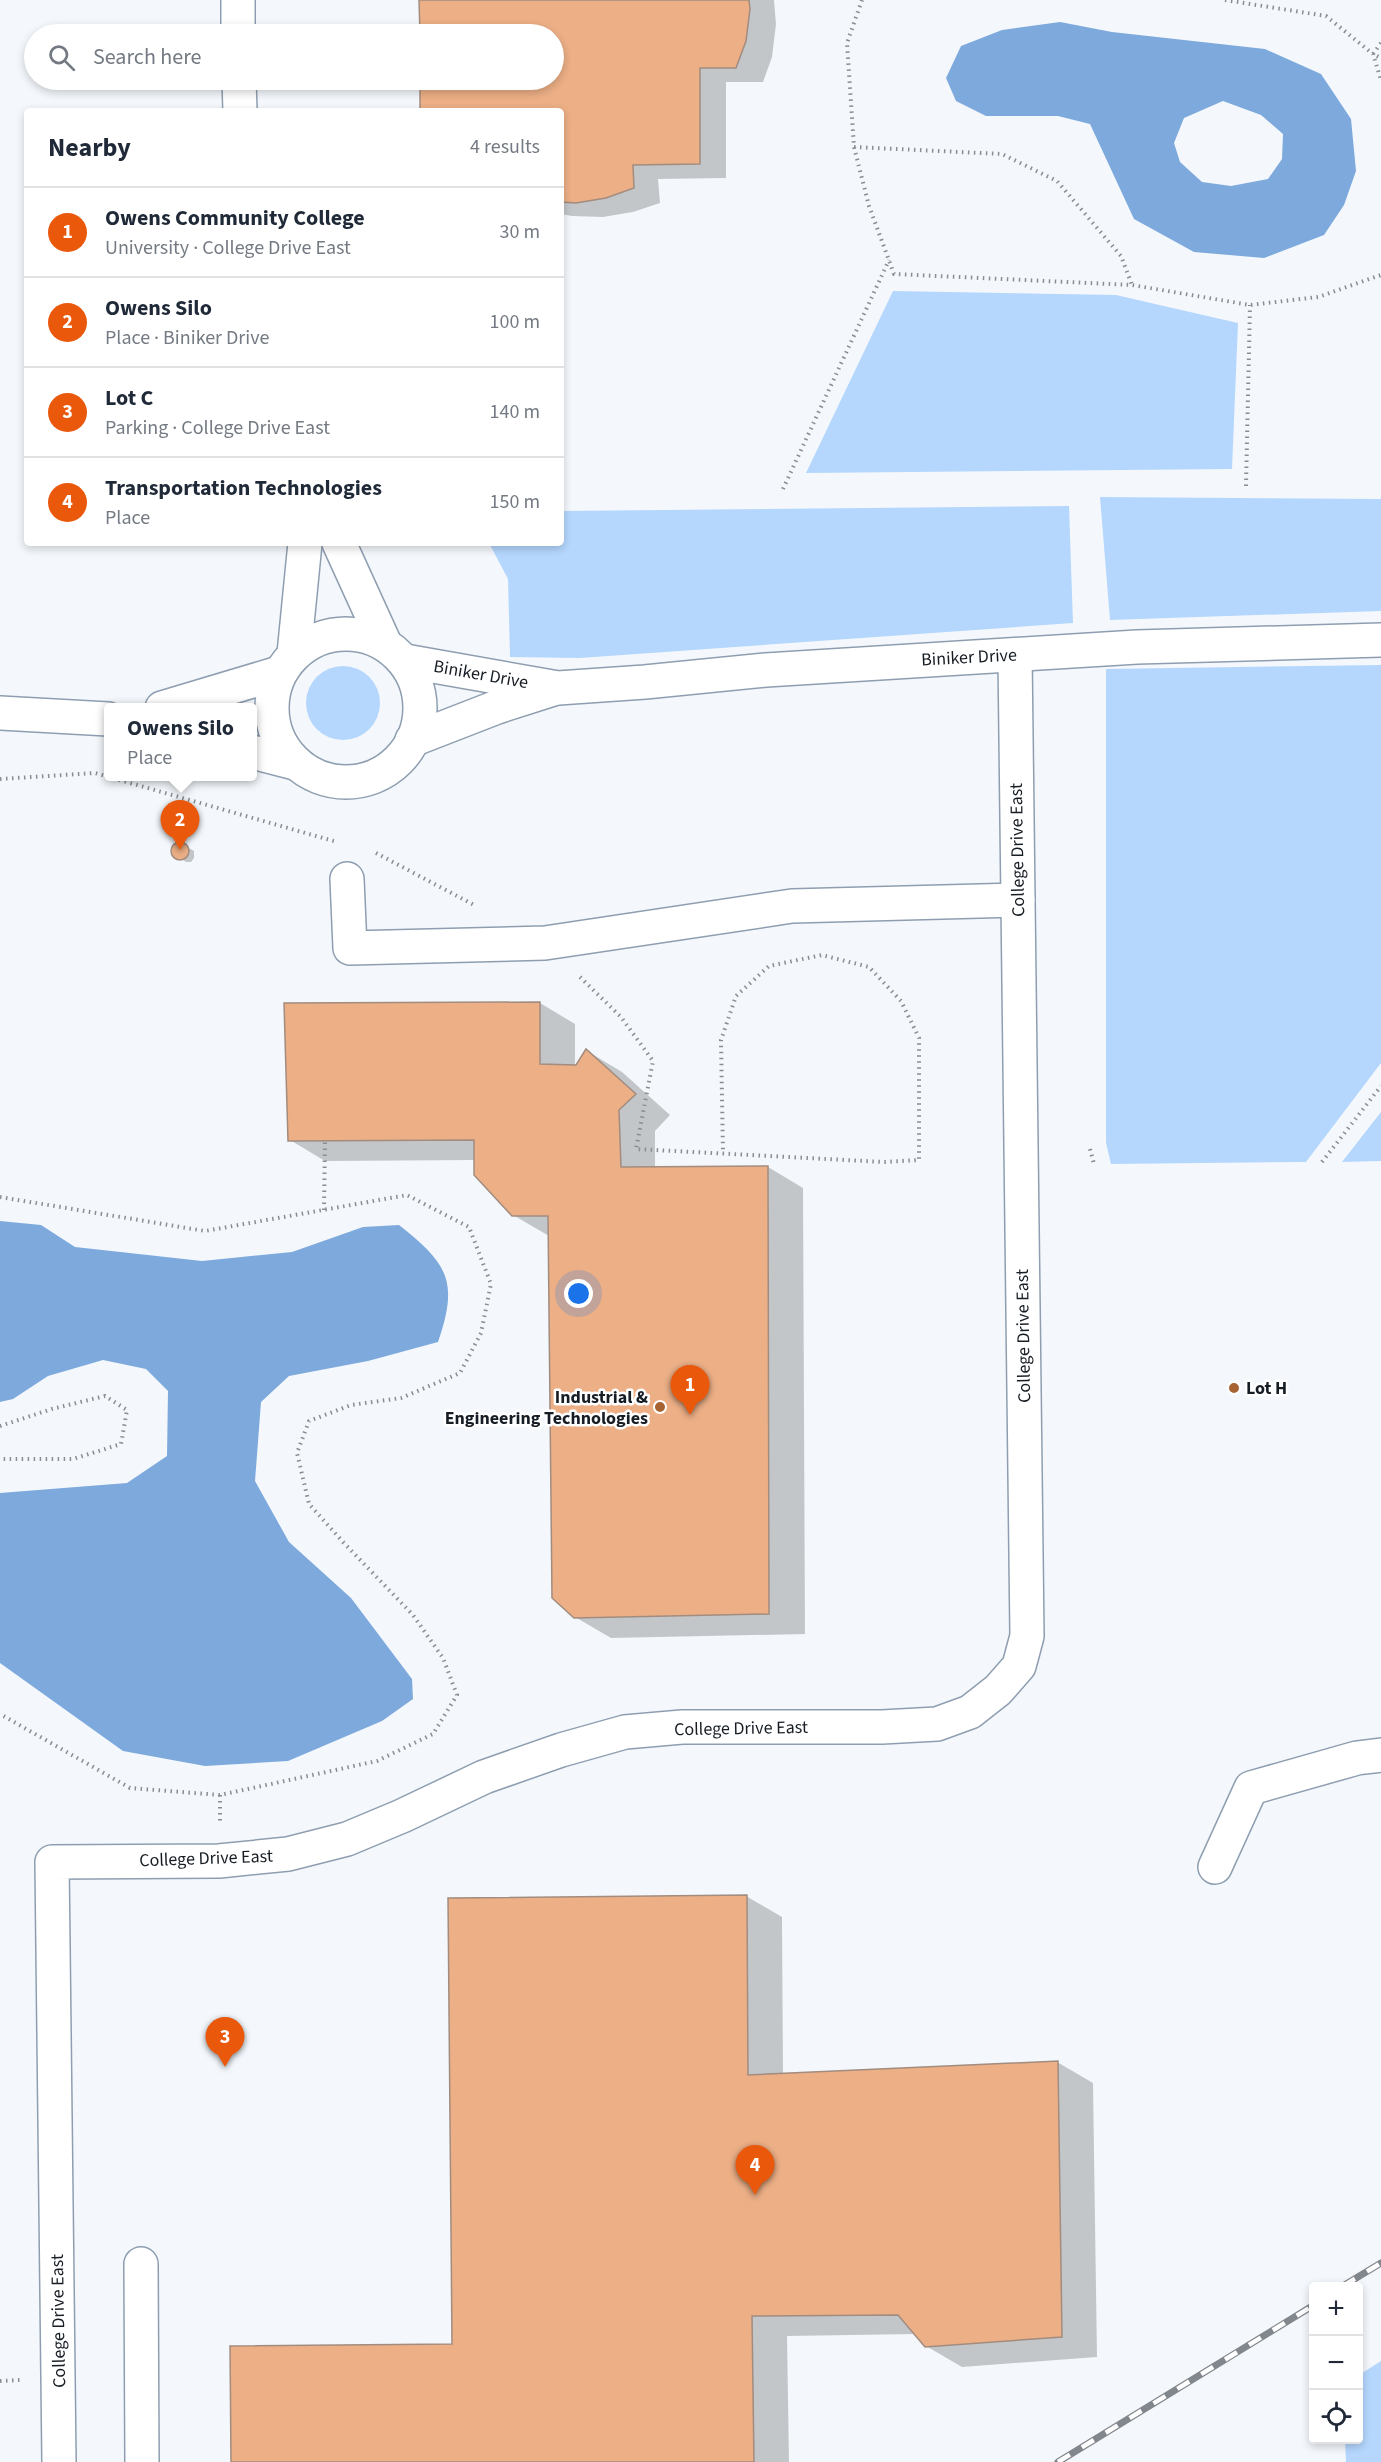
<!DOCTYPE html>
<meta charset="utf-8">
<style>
body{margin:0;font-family:"Source Sans 3",sans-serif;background:#f6f6f7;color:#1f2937}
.controls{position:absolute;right:18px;bottom:18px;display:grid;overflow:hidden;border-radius:6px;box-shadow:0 3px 9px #0003}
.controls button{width:54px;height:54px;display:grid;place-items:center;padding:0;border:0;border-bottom:2px solid #e0e1e3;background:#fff;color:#1f2937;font:30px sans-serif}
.you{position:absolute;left:579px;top:1294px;width:21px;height:21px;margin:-15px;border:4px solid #fff;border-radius:50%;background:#1a73e8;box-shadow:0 0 0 9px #1a73e833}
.badge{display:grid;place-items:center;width:39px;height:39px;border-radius:50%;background:#ea580c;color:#fff;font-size:20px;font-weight:700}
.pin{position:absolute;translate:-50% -50px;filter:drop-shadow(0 2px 3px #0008)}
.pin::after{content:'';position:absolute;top:32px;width:21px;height:18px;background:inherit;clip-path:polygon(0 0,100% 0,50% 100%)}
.popup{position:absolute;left:104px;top:703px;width:153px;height:78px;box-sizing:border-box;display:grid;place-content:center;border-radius:6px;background:#fff;filter:drop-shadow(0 2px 4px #0005);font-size:20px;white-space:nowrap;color:#747a83}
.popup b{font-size:22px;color:#1f2937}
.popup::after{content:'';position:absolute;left:50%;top:100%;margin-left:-12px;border:12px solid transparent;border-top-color:#fff}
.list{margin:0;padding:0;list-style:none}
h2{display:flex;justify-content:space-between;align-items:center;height:78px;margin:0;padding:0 24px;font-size:26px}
h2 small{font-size:20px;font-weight:400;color:#747a83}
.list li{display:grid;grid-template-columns:39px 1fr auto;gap:18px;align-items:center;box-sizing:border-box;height:90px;padding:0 24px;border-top:2px solid #e0e1e3}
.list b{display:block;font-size:22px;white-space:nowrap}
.list p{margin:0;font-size:20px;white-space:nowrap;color:#747a83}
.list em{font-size:20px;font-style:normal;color:#747a83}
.icon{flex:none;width:33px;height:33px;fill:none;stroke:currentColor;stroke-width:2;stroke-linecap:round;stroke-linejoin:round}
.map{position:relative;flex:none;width:1381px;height:2462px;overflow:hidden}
.search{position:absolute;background:#fff;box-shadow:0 3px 9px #0003;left:24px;top:24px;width:540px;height:66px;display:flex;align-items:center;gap:15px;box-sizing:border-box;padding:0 21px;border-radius:33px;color:#747a83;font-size:22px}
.panel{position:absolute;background:#fff;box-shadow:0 3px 9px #0003;left:24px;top:108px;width:540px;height:438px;border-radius:6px}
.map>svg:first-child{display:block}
</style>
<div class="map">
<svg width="1381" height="2462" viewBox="0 0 1381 2462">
<rect width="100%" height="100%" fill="#f4f8fc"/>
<!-- green -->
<g fill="#b5d7fe">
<path d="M 893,291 L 1116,295 L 1238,323 L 1232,469 L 806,473 Z"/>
<path d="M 1100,497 L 1381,499 L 1381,611 L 1110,620 Z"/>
<path d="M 1069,506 L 1073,623 L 580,658 L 510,657 L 508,579 L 489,543 L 561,543 L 561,511 Z"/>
<path d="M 1381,665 L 1381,1063 L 1306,1162 L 1111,1164 L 1106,1143 L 1106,669 Z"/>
<circle cx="343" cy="703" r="37"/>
<path d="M 1381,1112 L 1381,1161 L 1342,1162 Z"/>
<path d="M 1381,2361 L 1381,2462 L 1346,2462 L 1345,2440 L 1358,2440 L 1359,2375 Z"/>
</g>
<!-- water -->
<g fill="#7da9dd" fill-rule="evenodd">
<path d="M 1060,22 L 1112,32 L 1265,49 L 1321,74 L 1351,119 L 1356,171 L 1344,205 L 1324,235 L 1264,258 L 1194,252 L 1134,219 L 1090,124 L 1058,116 L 986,116 L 956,101 L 946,78 L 961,46 L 1002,30 ZM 1223,101 L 1261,115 L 1283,134 L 1282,159 L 1268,179 L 1231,186 L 1202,182 L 1180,162 L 1174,143 L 1184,118 Z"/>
<path d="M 0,1221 L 41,1225 L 75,1247 L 202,1261 L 292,1252 L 363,1227 L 399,1225 C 448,1264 459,1281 438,1342 L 368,1361 L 289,1376 L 261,1402 L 255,1481 L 289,1542 L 351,1598 L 412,1679 L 413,1699 L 382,1721 L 288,1761 L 205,1766 L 123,1751 L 0,1663 L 0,1493 L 127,1483 L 167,1456 L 168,1391 L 146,1369 L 103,1360 L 48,1376 L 13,1399 L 0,1402 Z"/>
</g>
<!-- shadow -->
<g fill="#0003">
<path d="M 421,0 L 774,0 L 776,24 L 772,57 L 763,82 L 726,82 L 726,178 L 658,179 L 660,203 L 633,212 L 603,217 L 572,216 L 561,214 L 561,111 L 422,111 L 421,80 L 554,80 L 554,34 L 421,34 Z"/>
<path d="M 180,843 L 194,851 L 194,858 L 191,862 L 186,862 L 173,853 L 175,845 Z"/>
<path d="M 540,1003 L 575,1024 L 575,1069 L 587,1051 L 622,1072 L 670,1115 L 655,1131 L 655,1168 L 768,1167 L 803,1188 L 805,1634 L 611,1638 L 575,1617 L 549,1236 L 513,1215 L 475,1160 L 325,1161 L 290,1140 Z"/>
<path d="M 746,1896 L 782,1917 L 783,2075 L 1057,2062 L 1093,2083 L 1097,2357 L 962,2367 L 926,2346 L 917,2334 L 787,2336 L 789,2462 L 232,2462 L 454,2345 Z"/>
</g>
<!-- building -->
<g fill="#ecaf86" stroke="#a28c7f" stroke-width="1.5">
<path d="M 419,0 L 749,0 L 750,9 L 746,41 L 736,68 L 700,68 L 700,164 L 633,165 L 634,188 L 606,198 L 576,203 L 561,202 L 561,111 L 420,111 L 420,80 L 554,80 L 554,34 L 420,34 Z"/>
<circle cx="180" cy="851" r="9"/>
<path d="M 540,1002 L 540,1064 L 576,1065 L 586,1049 L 636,1094 L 619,1110 L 621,1167 L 768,1166 L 769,1614 L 574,1618 L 552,1598 L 548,1216 L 512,1216 L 474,1175 L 474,1140 L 288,1141 L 284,1003 Z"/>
<path d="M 747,1895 L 748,2075 L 1058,2061 L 1062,2337 L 925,2347 L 898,2315 L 752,2316 L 754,2462 L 231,2462 L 230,2346 L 452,2344 L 448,1898 Z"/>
</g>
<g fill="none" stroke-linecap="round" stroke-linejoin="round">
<!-- minor casing -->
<g stroke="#8e9eb0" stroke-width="36">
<g id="minor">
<path d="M 238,0 L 238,34"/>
<path d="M 239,80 L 240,111"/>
<path d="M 339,543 L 385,644"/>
<circle cx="346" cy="708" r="74"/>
<path d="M 294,654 L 305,543"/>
<path d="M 405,661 L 558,688 L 645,682 L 766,670 L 1137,647 L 1381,640"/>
<path d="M 162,708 L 279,673"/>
<path d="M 0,713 L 108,719"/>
<path d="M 412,740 L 497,707 L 553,689"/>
<path d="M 252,752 L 295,763"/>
<path d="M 347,879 L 350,948 L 545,943 L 792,906 L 1018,900"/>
<path d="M 1215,1867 L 1251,1788 L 1357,1758 L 1381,1755"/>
<path d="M 141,2264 L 142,2462"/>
<path d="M 59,2462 L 52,1862 L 219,1861 L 288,1854 L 347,1839 L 402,1816 L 484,1777 L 561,1750 L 625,1732 L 682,1727 L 882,1727 L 937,1724 L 970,1712 L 998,1690 L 1019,1666 L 1027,1636 L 1015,655"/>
</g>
</g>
<!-- path -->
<g stroke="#888d92" stroke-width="4" stroke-dasharray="1.5 4.5" stroke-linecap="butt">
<path d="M 862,0 L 847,43 L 854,147 L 869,206 L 894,274 L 1132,285 L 1250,305 L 1318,297 L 1381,275"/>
<path d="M 1225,0 L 1326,16 L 1373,54 L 1381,80"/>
<path d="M 1381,43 L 1373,54 L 1381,58"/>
<path d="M 854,147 L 1002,154 L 1057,181 L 1121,256 L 1132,285"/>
<path d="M 1246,486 L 1250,305"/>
<path d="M 783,489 L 889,260"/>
<path d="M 0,779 L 95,773 L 337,842"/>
<path d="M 376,853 L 476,906"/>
<path d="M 580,977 L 621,1017 L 653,1061 L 636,1149 L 884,1162 L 919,1160 L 919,1038 L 901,1001 L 869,967 L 822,955 L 769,966 L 736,996 L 721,1040 L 723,1153"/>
<path d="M 1090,1149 L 1094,1164"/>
<path d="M 1322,1162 L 1381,1086"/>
<path d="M 0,1197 L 205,1231 L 407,1195 L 469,1227 L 491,1284 L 481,1333 L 460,1373 L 401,1398 L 351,1405 L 309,1421 L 297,1453 L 309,1504 L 343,1542 L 413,1615 L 443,1658 L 457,1695 L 433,1734 L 377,1761 L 220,1795 L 130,1788 L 0,1714"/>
<path d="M 324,1210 L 325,1141"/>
<path d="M 0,1426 L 52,1409 L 105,1396 L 127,1410 L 121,1444 L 73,1459 L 0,1459"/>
<path d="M 220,1795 L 220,1824"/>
<path d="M 0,2381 L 20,2380"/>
</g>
<!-- minor -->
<use href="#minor" stroke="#fff" stroke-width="33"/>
<!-- rail casing -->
<g stroke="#82878d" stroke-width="7">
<g id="rail">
<path d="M 1343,2286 L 1381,2263"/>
<path d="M 1058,2462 L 1314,2305"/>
</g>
</g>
<!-- rail -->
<use href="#rail" stroke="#fff" stroke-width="4.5" stroke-dasharray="14" stroke-linecap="butt"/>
</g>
<!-- markers -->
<g fill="#a76332" stroke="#fff" stroke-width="2">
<circle cx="1234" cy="1388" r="6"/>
<circle cx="660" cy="1407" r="6"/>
</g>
<g text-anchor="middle" stroke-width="5" stroke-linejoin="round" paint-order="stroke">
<!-- street labels -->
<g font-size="18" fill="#171d24" stroke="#fff">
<text transform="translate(969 657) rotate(-3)" y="6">Biniker Drive</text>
<text transform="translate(481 674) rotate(10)" y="6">Biniker Drive</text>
<text transform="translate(1017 850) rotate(-91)" y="6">College Drive East</text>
<text transform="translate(1023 1336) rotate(-91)" y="6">College Drive East</text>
<text transform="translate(741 1728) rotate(-1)" y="6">College Drive East</text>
<text transform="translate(206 1858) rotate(-2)" y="6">College Drive East</text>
<text transform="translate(58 2321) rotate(-91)" y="6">College Drive East</text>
</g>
<!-- poi labels -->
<g font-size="18" font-weight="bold" fill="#171d24" stroke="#fff" text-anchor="start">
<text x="1246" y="1394">Lot H</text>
<text x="648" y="1403" text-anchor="end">Industrial &amp;<tspan x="648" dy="21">Engineering Technologies</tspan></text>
</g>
</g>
</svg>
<div class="controls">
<button>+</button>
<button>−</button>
<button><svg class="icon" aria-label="locate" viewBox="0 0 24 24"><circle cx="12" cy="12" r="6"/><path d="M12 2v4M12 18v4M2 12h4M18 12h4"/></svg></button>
</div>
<div class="you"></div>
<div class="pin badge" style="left:690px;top:1415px">1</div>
<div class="pin badge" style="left:180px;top:850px">2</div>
<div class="popup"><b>Owens Silo</b>Place</div>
<div class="pin badge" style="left:225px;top:2067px">3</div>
<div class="pin badge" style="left:755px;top:2195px">4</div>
<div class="search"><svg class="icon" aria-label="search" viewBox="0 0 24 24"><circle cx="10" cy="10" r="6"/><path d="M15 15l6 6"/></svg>Search here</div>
<section class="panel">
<h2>Nearby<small>4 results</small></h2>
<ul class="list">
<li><span class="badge">1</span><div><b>Owens Community College</b><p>University · College Drive East</p></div><em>30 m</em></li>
<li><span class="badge">2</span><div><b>Owens Silo</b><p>Place · Biniker Drive</p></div><em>100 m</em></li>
<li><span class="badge">3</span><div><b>Lot C</b><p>Parking · College Drive East</p></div><em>140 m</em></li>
<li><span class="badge">4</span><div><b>Transportation Technologies</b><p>Place</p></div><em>150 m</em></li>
</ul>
</section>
</div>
